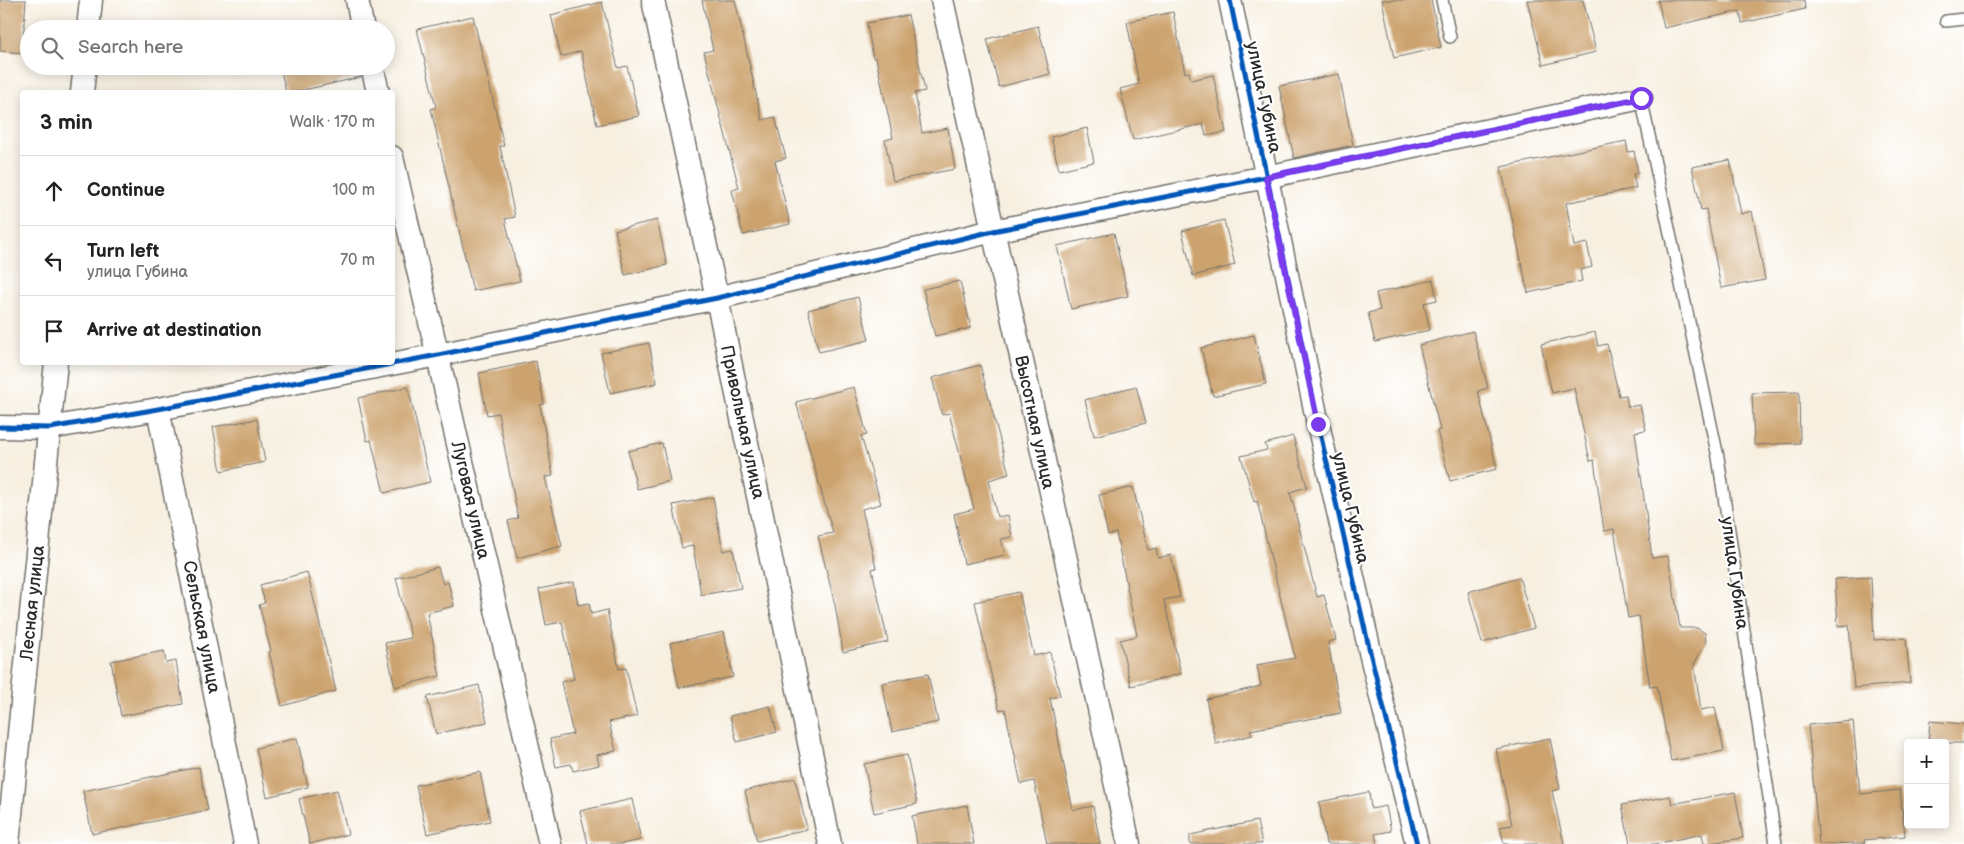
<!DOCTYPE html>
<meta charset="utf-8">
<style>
body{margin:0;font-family:"Balsamiq Sans",sans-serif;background:#f6f6f6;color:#222}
.controls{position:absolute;right:15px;bottom:15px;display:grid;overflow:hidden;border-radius:5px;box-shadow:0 2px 12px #0003}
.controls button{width:45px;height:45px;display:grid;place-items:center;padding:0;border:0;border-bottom:1px solid #e0e0e0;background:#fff;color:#222;font:25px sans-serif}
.stop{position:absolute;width:15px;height:15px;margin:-11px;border:4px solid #7c3aed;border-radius:50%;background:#fff}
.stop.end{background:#7c3aed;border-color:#fff;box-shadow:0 1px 5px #0008}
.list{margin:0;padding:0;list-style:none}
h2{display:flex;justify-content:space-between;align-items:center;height:65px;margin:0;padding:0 20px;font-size:21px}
h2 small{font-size:16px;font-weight:400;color:#767676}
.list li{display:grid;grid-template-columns:32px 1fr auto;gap:15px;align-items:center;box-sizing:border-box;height:70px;padding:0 20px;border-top:1px solid #e0e0e0}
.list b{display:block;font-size:19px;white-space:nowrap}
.list p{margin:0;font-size:16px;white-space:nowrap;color:#767676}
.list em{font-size:16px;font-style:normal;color:#767676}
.icon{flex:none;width:28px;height:28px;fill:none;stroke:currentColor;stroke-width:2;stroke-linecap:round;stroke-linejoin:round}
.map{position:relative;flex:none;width:1964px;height:844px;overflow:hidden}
.search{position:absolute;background:#fff;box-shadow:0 2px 12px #0003;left:20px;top:20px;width:375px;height:55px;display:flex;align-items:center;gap:12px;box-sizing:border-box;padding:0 18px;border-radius:28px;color:#767676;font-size:19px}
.panel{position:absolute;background:#fff;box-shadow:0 2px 12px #0003;left:20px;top:90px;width:375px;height:275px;border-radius:5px}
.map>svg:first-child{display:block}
</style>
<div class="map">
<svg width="1964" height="844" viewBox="0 0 1964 844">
<rect width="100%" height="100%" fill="#fff"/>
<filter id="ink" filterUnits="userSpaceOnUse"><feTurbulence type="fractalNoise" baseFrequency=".02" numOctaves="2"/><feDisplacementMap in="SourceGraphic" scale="10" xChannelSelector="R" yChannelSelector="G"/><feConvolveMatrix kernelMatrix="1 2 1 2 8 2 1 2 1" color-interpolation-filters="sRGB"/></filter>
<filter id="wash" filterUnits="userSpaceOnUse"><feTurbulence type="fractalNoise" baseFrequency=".0096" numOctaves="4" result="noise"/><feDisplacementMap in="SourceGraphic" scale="20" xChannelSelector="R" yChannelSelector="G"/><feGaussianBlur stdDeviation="1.12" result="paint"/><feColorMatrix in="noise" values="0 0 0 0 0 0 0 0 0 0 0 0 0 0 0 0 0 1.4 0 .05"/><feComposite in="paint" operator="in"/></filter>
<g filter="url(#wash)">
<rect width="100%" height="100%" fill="#f7f0e1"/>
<g id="blocks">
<!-- building -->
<g fill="#cca36e">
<path d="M 0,0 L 26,0 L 22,53 L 0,51 Z"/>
<path d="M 702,0 L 735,0 L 762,120 L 775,117 L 786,158 L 775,161 L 790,224 L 743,235 L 732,190 L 739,188 L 704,52 L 713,50 Z"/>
<path d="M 1382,0 L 1431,0 L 1441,47 L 1394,58 Z"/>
<path d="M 1527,0 L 1583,0 L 1596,52 L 1543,65 Z"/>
<path d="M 1658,0 L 1804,0 L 1805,9 L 1742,23 L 1740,11 L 1664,28 Z"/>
<path d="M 602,2 L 618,68 L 627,66 L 639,116 L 597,125 L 581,51 L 561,57 L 551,15 Z"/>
<path d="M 1173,12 L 1185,73 L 1189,72 L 1191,80 L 1213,75 L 1226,132 L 1206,136 L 1203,124 L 1133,140 L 1120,89 L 1139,84 L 1127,22 Z"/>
<path d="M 908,15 L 925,91 L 915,93 L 922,133 L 948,128 L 955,169 L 893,181 L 885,140 L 893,138 L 876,58 L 873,58 L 867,23 Z"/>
<path d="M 473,16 L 504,146 L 500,146 L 515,217 L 505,219 L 520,281 L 473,291 L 431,109 L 436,107 L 417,29 Z"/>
<path d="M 1038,26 L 1050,74 L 999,87 L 987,39 Z"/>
<path d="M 280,66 L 359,66 L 361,77 L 295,92 L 286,92 Z"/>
<path d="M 1339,74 L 1353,145 L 1294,158 L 1279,86 Z"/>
<path d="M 1087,128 L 1094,162 L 1059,170 L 1051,137 Z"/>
<path d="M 1626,141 L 1628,152 L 1634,151 L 1638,174 L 1633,174 L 1636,188 L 1566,203 L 1574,246 L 1587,243 L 1592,267 L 1580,270 L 1582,281 L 1528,293 L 1501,167 Z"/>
<path d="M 1730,160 L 1741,214 L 1752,211 L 1765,280 L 1721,288 L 1706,209 L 1701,210 L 1692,167 Z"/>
<path d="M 657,220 L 667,265 L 625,275 L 615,230 Z"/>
<path d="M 1224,220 L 1235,265 L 1193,276 L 1182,231 Z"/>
<path d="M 1114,233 L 1128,296 L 1071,309 L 1057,246 Z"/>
<path d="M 1433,280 L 1437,300 L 1424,303 L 1430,330 L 1375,342 L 1368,313 L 1380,310 L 1376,293 Z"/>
<path d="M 960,281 L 971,328 L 935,336 L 923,289 Z"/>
<path d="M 858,297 L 869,340 L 819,352 L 808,310 Z"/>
<path d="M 1473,331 L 1488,388 L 1478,391 L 1497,469 L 1450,481 L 1437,431 L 1440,430 L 1419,345 Z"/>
<path d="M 1595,332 L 1598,346 L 1607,344 L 1619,396 L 1626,395 L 1628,407 L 1640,405 L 1646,430 L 1635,432 L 1652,558 L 1668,556 L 1680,628 L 1697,628 L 1705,633 L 1706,643 L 1694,664 L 1701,710 L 1715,707 L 1724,751 L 1671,761 L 1657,686 L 1650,687 L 1639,616 L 1628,618 L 1614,529 L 1604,531 L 1594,460 L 1590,461 L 1574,388 L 1552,393 L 1541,344 Z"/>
<path d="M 1254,335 L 1266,384 L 1213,396 L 1201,348 Z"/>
<path d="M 649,343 L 657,383 L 610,393 L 601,353 Z"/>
<path d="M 536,361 L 544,404 L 540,405 L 553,476 L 545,477 L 562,546 L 517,558 L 508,521 L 518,518 L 498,413 L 487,415 L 479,373 Z"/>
<path d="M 980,365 L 1009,474 L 989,480 L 997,517 L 1008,515 L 1012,537 L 1001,539 L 1005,555 L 964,564 L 954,514 L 974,509 L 949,413 L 942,415 L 932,378 Z"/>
<path d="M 1136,386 L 1146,423 L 1094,436 L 1085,400 Z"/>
<path d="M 408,387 L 430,482 L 384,493 L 371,440 L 367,441 L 358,398 Z"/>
<path d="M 854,387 L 867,435 L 861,436 L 881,504 L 862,509 L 876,568 L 872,569 L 888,642 L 843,652 L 835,605 L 818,536 L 833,533 L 796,402 Z"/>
<path d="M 1799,392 L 1800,443 L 1754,445 L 1752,393 Z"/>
<path d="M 257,419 L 265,462 L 221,471 L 213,427 Z"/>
<path d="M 1293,436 L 1307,487 L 1290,492 L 1317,597 L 1324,595 L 1336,640 L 1328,642 L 1341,713 L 1250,730 L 1252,735 L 1216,744 L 1206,699 L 1261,686 L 1257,665 L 1295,658 L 1257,501 L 1254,502 L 1241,456 L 1267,450 L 1265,444 Z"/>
<path d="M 662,443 L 670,481 L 637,489 L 628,451 Z"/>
<path d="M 1133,487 L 1148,550 L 1156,548 L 1158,558 L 1171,555 L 1180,597 L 1164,600 L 1181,674 L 1131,686 L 1120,640 L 1137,636 L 1116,533 L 1108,535 L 1099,495 Z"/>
<path d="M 713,497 L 723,551 L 733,549 L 741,588 L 701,595 L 693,546 L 682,548 L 673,505 Z"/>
<path d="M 438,567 L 443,584 L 448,582 L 454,606 L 427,613 L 440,676 L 395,687 L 385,643 L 411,638 L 396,578 Z"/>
<path d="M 307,572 L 336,691 L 282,706 L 269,652 L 271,651 L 259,605 L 265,603 L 260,585 Z"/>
<path d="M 1519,577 L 1534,628 L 1482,643 L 1468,592 Z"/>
<path d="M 1871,577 L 1874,640 L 1906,638 L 1910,683 L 1854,688 L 1849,625 L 1838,626 L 1835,579 Z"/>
<path d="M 574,582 L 578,605 L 589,603 L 591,614 L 607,610 L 619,669 L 626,668 L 637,716 L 609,722 L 616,751 L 597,755 L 599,765 L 573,771 L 571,764 L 556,767 L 550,739 L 573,734 L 561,682 L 574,679 L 562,622 L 546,625 L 539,589 Z"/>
<path d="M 1019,592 L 1034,656 L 1050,652 L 1060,696 L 1050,698 L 1073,810 L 1093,806 L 1100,844 L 1047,844 L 1034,781 L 1021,784 L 1005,709 L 999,710 L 975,602 Z"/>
<path d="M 724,632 L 733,677 L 679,688 L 670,643 Z"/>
<path d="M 164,651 L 166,663 L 176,661 L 183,704 L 121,716 L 111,661 Z"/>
<path d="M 928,674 L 938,722 L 892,732 L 882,683 Z"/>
<path d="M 479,685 L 487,722 L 436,734 L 427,697 Z"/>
<path d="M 770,706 L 777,732 L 737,742 L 730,716 Z"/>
<path d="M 1853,721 L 1860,794 L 1900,790 L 1905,836 L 1864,840 L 1865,843 L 1819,844 L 1808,725 Z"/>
<path d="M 1930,721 L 1964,724 L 1964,743 L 1928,743 Z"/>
<path d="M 297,738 L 308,787 L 267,797 L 256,748 Z"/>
<path d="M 1550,738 L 1560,789 L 1552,791 L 1564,844 L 1504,844 L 1500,827 L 1512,825 L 1496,749 Z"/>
<path d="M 907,755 L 917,804 L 874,813 L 864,764 Z"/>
<path d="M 199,767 L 208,810 L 92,834 L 83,791 Z"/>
<path d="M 480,772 L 490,821 L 427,834 L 416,785 Z"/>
<path d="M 795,778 L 807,829 L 757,841 L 745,791 Z"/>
<path d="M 337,790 L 348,834 L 310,844 L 299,799 Z"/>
<path d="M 1369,792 L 1371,809 L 1386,806 L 1391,831 L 1375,834 L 1377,844 L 1326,844 L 1319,802 Z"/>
<path d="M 1735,792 L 1743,838 L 1704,844 L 1702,834 L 1655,844 L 1630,844 L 1622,805 L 1670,796 L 1672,804 Z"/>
<path d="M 632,799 L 641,840 L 622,844 L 588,844 L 580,811 Z"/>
<path d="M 967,805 L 974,844 L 917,844 L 912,816 Z"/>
<path d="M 1257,821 L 1262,844 L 1190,844 L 1190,835 Z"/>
</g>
</g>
</g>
<g filter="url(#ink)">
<use href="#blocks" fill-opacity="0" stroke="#72706b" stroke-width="1"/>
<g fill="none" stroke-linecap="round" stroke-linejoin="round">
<!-- service casing -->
<g stroke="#72706b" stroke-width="14">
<g id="service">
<path d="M 1442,0 L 1450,37"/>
<path d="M 1946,21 L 1964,19"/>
<path d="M 1641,98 L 1718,457 L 1776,844"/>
</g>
</g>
<!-- minor casing -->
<g stroke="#72706b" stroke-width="25">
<g id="minor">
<path d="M 357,0 L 363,29"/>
<path d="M 653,0 L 717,298 L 830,844"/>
<path d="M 942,0 L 1129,844"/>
<path d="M 1230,0 L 1318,424 L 1371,656 L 1417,844"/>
<path d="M 88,29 L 91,0"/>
<path d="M 372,66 L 378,92"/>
<path d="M 82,92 L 85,66"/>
<path d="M 392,157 L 550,844"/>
<path d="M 158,409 L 245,844"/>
<path d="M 0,427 L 50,428 L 158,409 L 438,355 L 717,298 L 993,231 L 1266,177 L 1641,98"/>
<path d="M 8,844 L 56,362"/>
</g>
</g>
<!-- service -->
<use href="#service" stroke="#fff" stroke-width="11"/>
<!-- minor -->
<use href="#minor" stroke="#fff" stroke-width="22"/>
<!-- cycleway casing -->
<g stroke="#fff" stroke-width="8">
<g id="cycleway">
<path d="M 1230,0 L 1318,424 L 1371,656 L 1417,844"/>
<path d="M 0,427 L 50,428 L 158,409 L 438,355 L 717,298 L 993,231 L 1266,177 L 1641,98"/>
</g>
</g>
<!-- cycleway -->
<use href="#cycleway" stroke="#0057b8" stroke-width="5"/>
</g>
</g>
<g fill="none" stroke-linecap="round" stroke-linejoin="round" filter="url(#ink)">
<!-- route -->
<path stroke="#7c3aed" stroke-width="6" d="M 1318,424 L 1266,177 L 1641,98"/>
</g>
<g text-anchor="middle" stroke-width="4" stroke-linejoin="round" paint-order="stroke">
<!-- street labels -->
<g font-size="18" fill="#2b2b2b" stroke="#fff">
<text transform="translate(1264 97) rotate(78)" y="6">улица Губина</text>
<text transform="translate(743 422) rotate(78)" y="6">Привольная улица</text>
<text transform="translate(1035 422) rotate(78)" y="6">Высотная улица</text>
<text transform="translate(471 500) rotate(77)" y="6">Луговая улица</text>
<text transform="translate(1351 508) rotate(77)" y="6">улица Губина</text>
<text transform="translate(1735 573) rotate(82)" y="6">улица Губина</text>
<text transform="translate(32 603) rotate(-84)" y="6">Лесная улица</text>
<text transform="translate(202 627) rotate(79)" y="6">Сельская улица</text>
</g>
</g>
</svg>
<div class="controls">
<button>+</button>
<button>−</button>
</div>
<div class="stop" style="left:1641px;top:98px"></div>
<div class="stop end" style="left:1318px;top:424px"></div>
<div class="search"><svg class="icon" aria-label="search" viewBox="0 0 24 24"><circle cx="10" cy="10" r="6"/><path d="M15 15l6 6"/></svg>Search here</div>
<section class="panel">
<h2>3 min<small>Walk · 170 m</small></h2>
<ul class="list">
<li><svg class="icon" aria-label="ahead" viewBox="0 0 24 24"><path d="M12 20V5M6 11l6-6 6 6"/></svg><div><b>Continue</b></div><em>100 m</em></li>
<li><svg class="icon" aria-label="left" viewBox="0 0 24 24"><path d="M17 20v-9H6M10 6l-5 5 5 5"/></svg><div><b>Turn left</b><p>улица Губина</p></div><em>70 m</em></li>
<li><svg class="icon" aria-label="arrive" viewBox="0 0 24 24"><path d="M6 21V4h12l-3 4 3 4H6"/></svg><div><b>Arrive at destination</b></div></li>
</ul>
</section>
</div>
